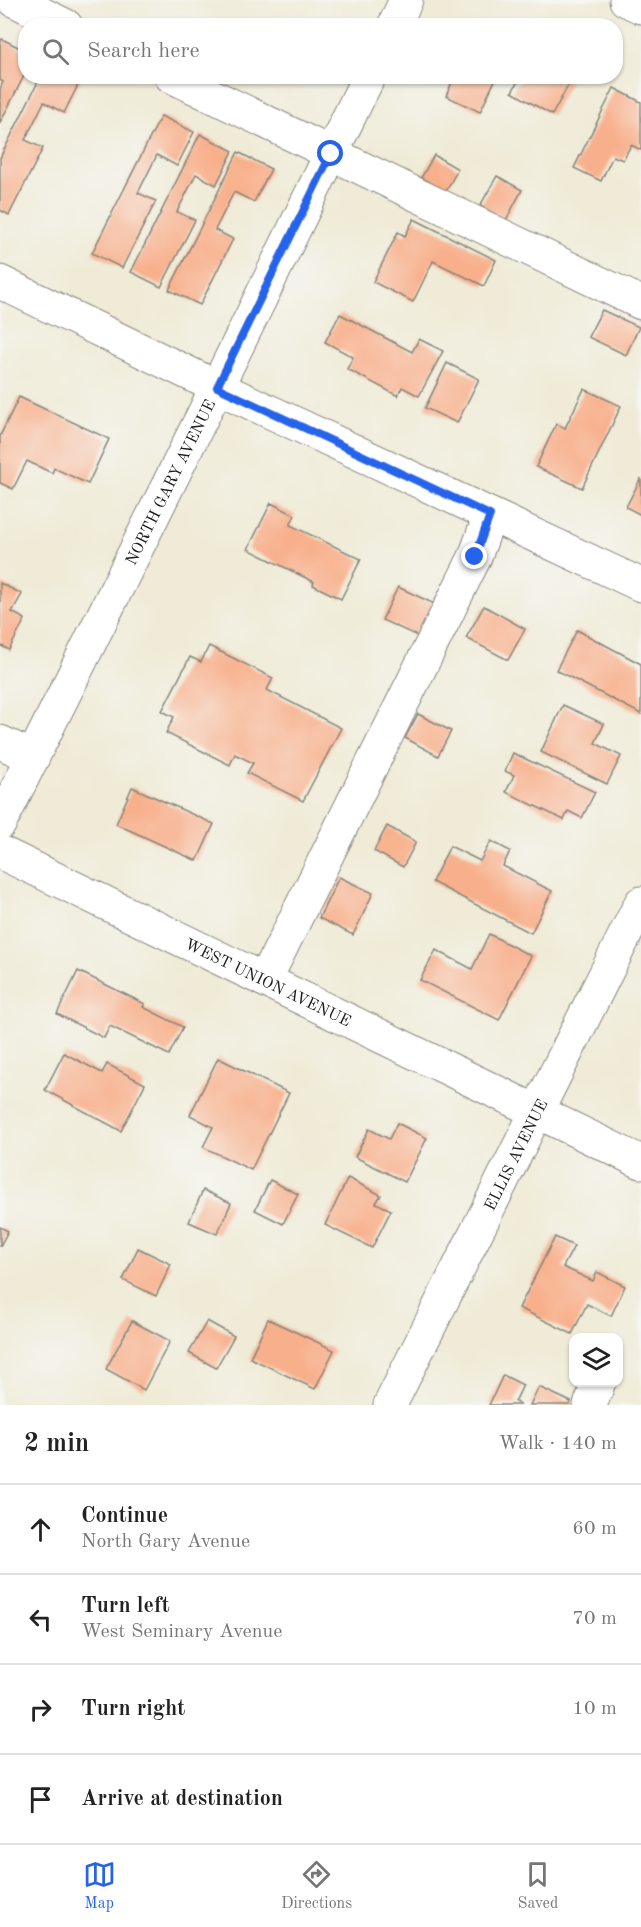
<!DOCTYPE html>
<meta charset="utf-8">
<style>
body{margin:0;font-family:"Old Standard TT",serif;background:#f2f2f2;color:#222}
.controls{position:absolute;right:18px;bottom:18px;display:grid;overflow:hidden;border-radius:12px;box-shadow:0 2px 4px #0004}
.controls button{width:54px;height:54px;display:grid;place-items:center;padding:0;border:0;border-bottom:2px solid #e0e0e0;background:#fff;color:#222;font:30px sans-serif}
.stop{position:absolute;width:18px;height:18px;margin:-14px;border:4px solid #2563eb;border-radius:50%;background:#fff}
.stop.end{background:#2563eb;border-color:#fff;box-shadow:0 2px 6px #0008}
.list{margin:0;padding:0;list-style:none}
h2{display:flex;justify-content:space-between;align-items:center;height:78px;margin:0;padding:0 24px;font-size:26px}
h2 small{font-size:20px;font-weight:400;color:#767676}
.list li{display:grid;grid-template-columns:39px 1fr auto;gap:18px;align-items:center;box-sizing:border-box;height:90px;padding:0 24px;border-top:2px solid #e0e0e0}
.list b{display:block;font-size:22px;white-space:nowrap}
.list p{margin:0;font-size:20px;white-space:nowrap;color:#767676}
.list em{font-size:20px;font-style:normal;color:#767676}
.icon{flex:none;width:33px;height:33px;fill:none;stroke:currentColor;stroke-width:2;stroke-linecap:round;stroke-linejoin:round}
.map{position:relative;flex:none;width:641px;height:1405px;overflow:hidden}
.search{position:absolute;background:#fff;box-shadow:0 2px 4px #0004;left:18px;right:18px;top:18px;height:66px;display:flex;align-items:center;gap:15px;box-sizing:border-box;padding:0 21px;border-radius:24px;color:#767676;font-size:22px}
.sheet{height:438px;background:#fff}
nav{display:flex;justify-content:space-around;align-items:center;box-sizing:border-box;height:84px;border-top:2px solid #e0e0e0;background:#fff;font-size:16px;color:#767676}
nav a{display:grid;justify-items:center;gap:3px}
nav .on{color:#2563eb}
.map>svg:first-child{display:block}
</style>
<div class="map">
<svg width="641" height="1405" viewBox="0 0 641 1405">
<rect width="100%" height="100%" fill="#f6f6f2"/>
<filter id="ink" filterUnits="userSpaceOnUse"><feTurbulence type="fractalNoise" baseFrequency=".0167" numOctaves="2"/><feDisplacementMap in="SourceGraphic" scale="12" xChannelSelector="R" yChannelSelector="G"/><feConvolveMatrix kernelMatrix="1 2 1 2 8 2 1 2 1" color-interpolation-filters="sRGB"/></filter>
<filter id="wash" filterUnits="userSpaceOnUse"><feTurbulence type="fractalNoise" baseFrequency=".008" numOctaves="4" result="noise"/><feDisplacementMap in="SourceGraphic" scale="24" xChannelSelector="R" yChannelSelector="G"/><feGaussianBlur stdDeviation="1.35" result="paint"/><feColorMatrix in="noise" values="0 0 0 0 0 0 0 0 0 0 0 0 0 0 0 0 0 1.4 0 .05"/><feComposite in="paint" operator="in"/></filter>
<g filter="url(#wash)">
<rect width="100%" height="100%" fill="#efebd7"/>
<g id="blocks">
<!-- building -->
<g fill="#f8b08c">
<path d="M 2,39 L 26,51 L 26,72 L 0,123 L 0,89 L 3,82 L 0,80 L 0,43 Z"/>
<path d="M 41,76 L 77,76 L 81,79 L 64,113 L 44,102 L 25,140 L 43,148 L 9,215 L 0,210 L 0,158 Z"/>
<path d="M 455,76 L 497,76 L 480,112 L 446,96 Z"/>
<path d="M 521,76 L 560,76 L 570,82 L 552,115 L 512,92 Z"/>
<path d="M 614,88 L 641,102 L 641,150 L 631,145 L 623,160 L 613,156 L 601,181 L 574,168 Z"/>
<path d="M 161,116 L 194,132 L 177,166 L 157,155 L 138,193 L 156,201 L 122,268 L 92,253 Z"/>
<path d="M 200,134 L 233,151 L 216,185 L 196,174 L 177,212 L 195,220 L 161,287 L 131,272 Z"/>
<path d="M 238,152 L 271,169 L 254,202 L 234,192 L 215,230 L 233,239 L 200,305 L 169,290 Z"/>
<path d="M 434,155 L 458,169 L 446,191 L 421,178 Z"/>
<path d="M 497,176 L 522,190 L 506,220 L 480,206 Z"/>
<path d="M 414,219 L 496,260 L 484,286 L 433,261 L 413,302 L 373,282 L 398,232 L 405,236 Z"/>
<path d="M 602,310 L 639,327 L 626,355 L 588,337 Z"/>
<path d="M 340,314 L 412,352 L 419,339 L 443,351 L 419,396 L 402,387 L 398,396 L 347,369 L 353,357 L 325,342 Z"/>
<path d="M 447,363 L 479,379 L 457,423 L 425,408 Z"/>
<path d="M 584,389 L 621,406 L 582,488 L 536,467 L 556,424 L 565,428 Z"/>
<path d="M 19,397 L 109,439 L 88,484 L 54,468 L 52,473 L 27,461 L 13,489 L 0,483 L 0,436 Z"/>
<path d="M 641,478 L 641,515 L 626,507 Z"/>
<path d="M 271,503 L 295,515 L 290,525 L 361,559 L 341,599 L 313,585 L 314,582 L 248,549 Z"/>
<path d="M 0,583 L 22,594 L 12,612 L 25,619 L 9,650 L 0,645 Z"/>
<path d="M 398,587 L 439,606 L 424,639 L 382,620 Z"/>
<path d="M 484,606 L 525,629 L 508,660 L 466,638 Z"/>
<path d="M 577,630 L 641,664 L 641,714 L 556,670 Z"/>
<path d="M 209,646 L 273,678 L 267,690 L 341,728 L 303,801 L 247,773 L 253,763 L 235,754 L 230,765 L 166,733 L 174,717 L 162,711 L 190,657 L 201,662 Z"/>
<path d="M 563,705 L 604,724 L 595,743 L 621,756 L 607,784 L 541,752 Z"/>
<path d="M 418,714 L 451,731 L 438,756 L 405,738 Z"/>
<path d="M 513,753 L 595,792 L 582,818 L 568,811 L 564,820 L 506,792 L 514,775 L 505,771 Z"/>
<path d="M 132,787 L 214,824 L 197,861 L 116,824 Z"/>
<path d="M 387,826 L 416,842 L 403,867 L 374,851 Z"/>
<path d="M 491,841 L 510,851 L 503,866 L 552,891 L 531,933 L 432,882 L 450,846 L 480,861 Z"/>
<path d="M 339,877 L 373,893 L 353,935 L 319,918 Z"/>
<path d="M 489,934 L 531,956 L 499,1020 L 420,980 L 436,950 L 472,969 Z"/>
<path d="M 78,971 L 145,1004 L 143,1007 L 183,1027 L 169,1055 L 110,1026 L 104,1038 L 57,1014 Z"/>
<path d="M 64,1053 L 102,1073 L 107,1064 L 145,1084 L 121,1131 L 45,1090 Z"/>
<path d="M 218,1058 L 289,1093 L 251,1170 L 203,1147 L 213,1127 L 190,1115 Z"/>
<path d="M 397,1123 L 427,1138 L 405,1182 L 355,1157 L 369,1129 L 389,1139 Z"/>
<path d="M 348,1178 L 381,1195 L 376,1203 L 391,1210 L 372,1248 L 325,1225 Z"/>
<path d="M 270,1180 L 298,1194 L 283,1224 L 255,1210 Z"/>
<path d="M 203,1190 L 231,1203 L 217,1234 L 189,1222 Z"/>
<path d="M 0,1227 L 8,1231 L 0,1246 Z"/>
<path d="M 555,1237 L 574,1246 L 563,1267 L 593,1281 L 597,1272 L 625,1286 L 611,1316 L 587,1304 L 572,1334 L 519,1308 Z"/>
<path d="M 138,1248 L 171,1264 L 156,1296 L 123,1280 Z"/>
<path d="M 268,1319 L 334,1350 L 315,1389 L 250,1358 Z"/>
<path d="M 132,1321 L 170,1341 L 144,1390 L 106,1369 Z"/>
<path d="M 207,1321 L 234,1336 L 216,1368 L 189,1353 Z"/>
<path d="M 503,1375 L 523,1385 L 515,1402 L 521,1405 L 489,1405 Z"/>
<path d="M 539,1387 L 571,1402 L 570,1405 L 530,1405 Z"/>
</g>
</g>
</g>
<g filter="url(#ink)">
<use href="#blocks" fill-opacity="0" stroke="#86847a" stroke-width="1.5"/>
<g fill="none" stroke-linecap="round" stroke-linejoin="round">
<!-- minor casing -->
<g stroke="#86847a" stroke-width="35">
<g id="minor">
<path d="M 14,0 L 66,26"/>
<path d="M 626,0 L 641,7"/>
<path d="M 394,26 L 406,0"/>
<path d="M 171,76 L 641,303"/>
<path d="M 0,282 L 217,387 L 641,585"/>
<path d="M 0,742 L 33,757"/>
<path id="s1" d="M 0,823 L 217,387 L 369,76"/>
<path id="s2" d="M 0,852 L 641,1162"/>
<path d="M 265,980 L 475,557 L 490,515"/>
<path id="s3" d="M 390,1405 L 641,903"/>
<path d="M 590,1405 L 599,1382"/>
</g>
</g>
<!-- minor -->
<use href="#minor" stroke="#fff" stroke-width="33"/>
</g>
</g>
<g fill="none" stroke-linecap="round" stroke-linejoin="round" filter="url(#ink)">
<!-- route -->
<path stroke="#2563eb" stroke-width="8" d="M 331,154 L 217,387 L 490,515 L 475,557"/>
</g>
<g text-anchor="middle" stroke-width="5" stroke-linejoin="round" paint-order="stroke">
<!-- street labels -->
<g font-size="16" fill="#1c1c1c" stroke="#f6f6f2">
<text dy="6" stroke="none"><textPath href="#s1" startOffset="381">NORTH GARY AVENUE</textPath></text>
<text dy="6" stroke="none"><textPath href="#s2" startOffset="298">WEST UNION AVENUE</textPath></text>
<text dy="6" stroke="none"><textPath href="#s3" startOffset="280">ELLIS AVENUE</textPath></text>
</g>
</g>
</svg>
<div class="controls">
<button><svg class="icon" aria-label="layers" viewBox="0 0 24 24"><path d="M12 4l9 5-9 5-9-5zM3 14l9 5 9-5"/></svg></button>
</div>
<div class="stop" style="left:331px;top:154px"></div>
<div class="stop end" style="left:475px;top:557px"></div>
<div class="search"><svg class="icon" aria-label="search" viewBox="0 0 24 24"><circle cx="10" cy="10" r="6"/><path d="M15 15l6 6"/></svg>Search here</div>
</div>
<section class="sheet">
<h2>2 min<small>Walk · 140 m</small></h2>
<ul class="list">
<li><svg class="icon" aria-label="ahead" viewBox="0 0 24 24"><path d="M12 20V5M6 11l6-6 6 6"/></svg><div><b>Continue</b><p>North Gary Avenue</p></div><em>60 m</em></li>
<li><svg class="icon" aria-label="left" viewBox="0 0 24 24"><path d="M17 20v-9H6M10 6l-5 5 5 5"/></svg><div><b>Turn left</b><p>West Seminary Avenue</p></div><em>70 m</em></li>
<li><svg class="icon" aria-label="right" viewBox="0 0 24 24"><path d="M7 20v-9h11M14 6l5 5-5 5"/></svg><div><b>Turn right</b></div><em>10 m</em></li>
<li><svg class="icon" aria-label="arrive" viewBox="0 0 24 24"><path d="M6 21V4h12l-3 4 3 4H6"/></svg><div><b>Arrive at destination</b></div></li>
</ul>
</section>
<nav>
<a class="on"><svg class="icon" aria-label="map" viewBox="0 0 24 24"><path d="M3 6l6-2 6 2 6-2v14l-6 2-6-2-6 2zM9 4v14M15 6v14"/></svg>Map</a>
<a><svg class="icon" aria-label="directions" viewBox="0 0 24 24"><path d="M12 3l9 9-9 9-9-9zM9 14v-3h6M13 9l2 2-2 2"/></svg>Directions</a>
<a><svg class="icon" aria-label="saved" viewBox="0 0 24 24"><path d="M7 4h10v16l-5-4-5 4z"/></svg>Saved</a>
</nav>
